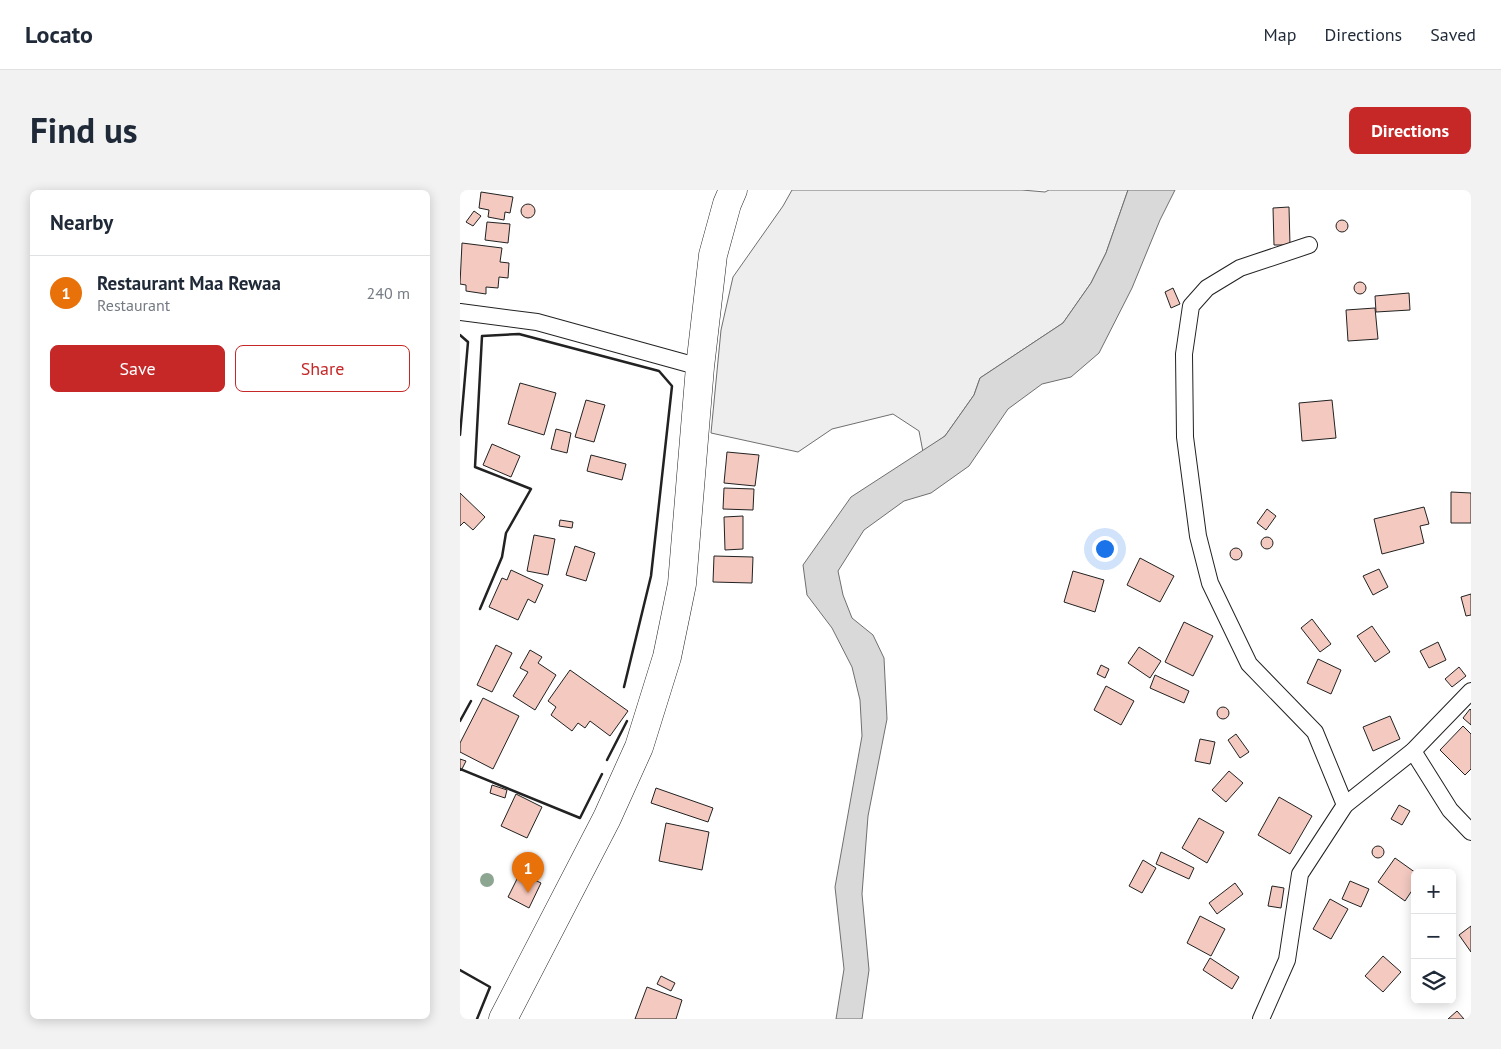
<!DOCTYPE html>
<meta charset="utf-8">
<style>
body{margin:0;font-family:"PT Sans",sans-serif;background:#f2f2f3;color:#1f2937}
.controls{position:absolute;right:15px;bottom:15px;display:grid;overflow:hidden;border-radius:8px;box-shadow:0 2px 12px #0003}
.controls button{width:45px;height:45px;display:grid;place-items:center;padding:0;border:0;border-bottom:1px solid #e0e1e3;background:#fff;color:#1f2937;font:25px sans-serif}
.you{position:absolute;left:644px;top:358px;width:18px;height:18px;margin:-12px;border:4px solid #fff;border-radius:50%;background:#1a73e8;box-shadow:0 0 0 8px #1a73e833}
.badge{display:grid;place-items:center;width:32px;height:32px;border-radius:50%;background:#c62828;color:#fff;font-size:16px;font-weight:700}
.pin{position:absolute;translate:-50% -41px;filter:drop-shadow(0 1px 2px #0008)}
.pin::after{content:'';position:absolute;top:26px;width:18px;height:15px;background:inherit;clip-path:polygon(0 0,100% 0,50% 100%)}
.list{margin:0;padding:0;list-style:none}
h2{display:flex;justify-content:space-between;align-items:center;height:65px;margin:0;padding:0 20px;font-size:21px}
h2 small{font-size:16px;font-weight:400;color:#747a83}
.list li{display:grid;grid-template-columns:32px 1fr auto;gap:15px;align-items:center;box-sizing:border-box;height:75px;padding:0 20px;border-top:1px solid #e0e1e3}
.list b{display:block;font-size:19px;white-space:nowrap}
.list p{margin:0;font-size:16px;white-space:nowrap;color:#747a83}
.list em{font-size:16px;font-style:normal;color:#747a83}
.actions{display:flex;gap:10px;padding:15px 20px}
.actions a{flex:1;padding:11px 0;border:1px solid #c62828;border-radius:8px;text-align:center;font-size:18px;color:#c62828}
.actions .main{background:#c62828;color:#fff}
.icon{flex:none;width:28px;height:28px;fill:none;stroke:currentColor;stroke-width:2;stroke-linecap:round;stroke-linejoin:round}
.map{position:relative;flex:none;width:1011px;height:829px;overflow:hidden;border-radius:8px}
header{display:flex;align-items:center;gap:30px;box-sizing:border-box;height:70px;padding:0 25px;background:#fff;border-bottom:1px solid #e0e1e3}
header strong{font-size:24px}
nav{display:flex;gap:28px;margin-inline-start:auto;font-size:18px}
.intro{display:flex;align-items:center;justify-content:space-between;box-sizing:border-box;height:120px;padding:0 30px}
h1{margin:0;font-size:35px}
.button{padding:12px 22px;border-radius:8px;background:#c62828;color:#fff;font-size:18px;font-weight:700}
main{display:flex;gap:30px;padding:0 30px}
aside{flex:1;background:#fff;border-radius:8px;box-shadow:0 2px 12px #0003}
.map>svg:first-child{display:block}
</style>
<header>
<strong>Locato</strong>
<nav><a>Map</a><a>Directions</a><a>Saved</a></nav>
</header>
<div class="intro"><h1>Find us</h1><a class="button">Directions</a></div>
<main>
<aside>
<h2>Nearby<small></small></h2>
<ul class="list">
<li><span class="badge" style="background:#e8710a">1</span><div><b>Restaurant Maa Rewaa</b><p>Restaurant</p></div><em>240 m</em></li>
</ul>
<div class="actions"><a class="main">Save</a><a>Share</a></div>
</aside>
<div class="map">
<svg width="1011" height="829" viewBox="0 0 1011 829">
<rect width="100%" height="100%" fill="#fff"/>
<!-- green -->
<path fill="#eee" stroke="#6f6f6f" d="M 332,0 L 562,0 L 585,2 L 589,0 L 668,0 L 646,63 L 631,93 L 603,133 L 520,188 L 514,205 L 485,246 L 463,262 L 459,241 L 433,224 L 372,239 L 338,262 L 251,243 L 261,140 L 273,87 L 323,16 Z"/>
<!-- water -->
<path fill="#d9d9d9" stroke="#6f6f6f" d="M 668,0 L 715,0 L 700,30 L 672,98 L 639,163 L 611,187 L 582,194 L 548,219 L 509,276 L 471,303 L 444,311 L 404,340 L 378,381 L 383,405 L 392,428 L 413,445 L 424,468 L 427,529 L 408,626 L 402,704 L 409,780 L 402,829 L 376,829 L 384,779 L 375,697 L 402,546 L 400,510 L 392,477 L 372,438 L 347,405 L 343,375 L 391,307 L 485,246 L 514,205 L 520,188 L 603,133 L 631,93 L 646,63 Z"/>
<!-- building -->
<g fill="#f3c9c0" stroke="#222">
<path d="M 21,2 L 53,7 L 50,23 L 45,22 L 44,30 L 28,27 L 29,20 L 19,18 Z"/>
<circle cx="68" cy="21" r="7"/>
<path d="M 829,17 L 830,55 L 814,55 L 813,18 Z"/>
<path d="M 14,21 L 21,26 L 13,36 L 6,32 Z"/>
<circle cx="882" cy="36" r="6"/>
<path d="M 27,32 L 50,34 L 48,53 L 25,50 Z"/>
<path d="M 2,53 L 42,58 L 40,72 L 49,73 L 48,88 L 39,87 L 38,98 L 26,97 L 26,104 L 6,101 L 6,95 L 0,94 Z"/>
<circle cx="900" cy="98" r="6"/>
<path d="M 713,98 L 720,114 L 711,118 L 705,102 Z"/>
<path d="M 949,103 L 950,120 L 916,122 L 915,106 Z"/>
<path d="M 915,118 L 918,149 L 888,151 L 886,120 Z"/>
<path d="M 60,193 L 96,203 L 84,245 L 48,234 Z"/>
<path d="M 126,210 L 145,215 L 134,252 L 115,247 Z"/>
<path d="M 872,210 L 876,248 L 842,251 L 839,213 Z"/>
<path d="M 96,239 L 111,243 L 107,263 L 91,259 Z"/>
<path d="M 32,254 L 60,266 L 51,287 L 23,275 Z"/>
<path d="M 267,262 L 299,265 L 295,296 L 264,293 Z"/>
<path d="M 131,265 L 166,274 L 162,290 L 127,281 Z"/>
<path d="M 264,298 L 294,299 L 293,320 L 263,319 Z"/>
<path d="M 991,302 L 1011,303 L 1011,333 L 991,333 Z"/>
<path d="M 0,303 L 25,327 L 13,340 L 4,332 L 0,336 Z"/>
<path d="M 964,317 L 969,334 L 960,336 L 964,353 L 922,364 L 914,329 Z"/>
<path d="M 807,319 L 816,326 L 806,340 L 797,333 Z"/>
<path d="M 283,326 L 283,359 L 265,360 L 264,327 Z"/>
<path d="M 100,330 L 113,332 L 112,338 L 99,336 Z"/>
<path d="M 74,345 L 95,349 L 88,385 L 67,381 Z"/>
<circle cx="807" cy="353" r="6"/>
<path d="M 115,356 L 135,363 L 126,391 L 106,385 Z"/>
<circle cx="776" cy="364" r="6"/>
<path d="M 254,366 L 293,367 L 292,393 L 253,392 Z"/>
<path d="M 680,368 L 714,386 L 700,412 L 667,395 Z"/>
<path d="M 919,379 L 928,397 L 913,405 L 903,386 Z"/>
<path d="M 51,380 L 83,395 L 75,413 L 68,409 L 58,430 L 29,417 L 42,388 L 47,390 Z"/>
<path d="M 613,381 L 644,390 L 635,422 L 604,412 Z"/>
<path d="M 1011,404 L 1011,425 L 1006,426 L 1001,407 Z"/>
<path d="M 852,429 L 871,454 L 860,462 L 841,438 Z"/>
<path d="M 724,432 L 753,446 L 733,486 L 705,472 Z"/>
<path d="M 912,436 L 930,462 L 915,472 L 897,446 Z"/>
<path d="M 978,452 L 986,470 L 969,478 L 960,461 Z"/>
<path d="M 36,455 L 52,463 L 32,502 L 17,495 Z"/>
<path d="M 679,457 L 701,471 L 690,488 L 668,473 Z"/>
<path d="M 70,460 L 82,467 L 78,473 L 96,485 L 75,520 L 53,506 L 68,482 L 60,478 Z"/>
<path d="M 858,469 L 881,480 L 871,504 L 847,493 Z"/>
<path d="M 641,475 L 649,479 L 645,488 L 637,484 Z"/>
<path d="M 999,477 L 1006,486 L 992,497 L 985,489 Z"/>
<path d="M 110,480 L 168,521 L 150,546 L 130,531 L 125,538 L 118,533 L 112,541 L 91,525 L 96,517 L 88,511 Z"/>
<path d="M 695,485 L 729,501 L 724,513 L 690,498 Z"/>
<path d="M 646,496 L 674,511 L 661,535 L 634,520 Z"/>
<path d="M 23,508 L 59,526 L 33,579 L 0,562 L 0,553 Z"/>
<circle cx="763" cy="523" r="6"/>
<path d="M 1010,519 L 1011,520 L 1011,535 L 1003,528 Z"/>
<path d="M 930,526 L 940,549 L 913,561 L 903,537 Z"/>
<path d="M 1003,536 L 1011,544 L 1011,579 L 1005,585 L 980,560 Z"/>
<path d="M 776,544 L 789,562 L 780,568 L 768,550 Z"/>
<path d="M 740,549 L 755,552 L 750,574 L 735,571 Z"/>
<path d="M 0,569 L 6,571 L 1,581 L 0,580 Z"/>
<path d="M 769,581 L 783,593 L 766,612 L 752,600 Z"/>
<path d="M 32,595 L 47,600 L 45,608 L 30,603 Z"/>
<path d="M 196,598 L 253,618 L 248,632 L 191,613 Z"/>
<path d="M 56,604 L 82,617 L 67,648 L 41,636 Z"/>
<path d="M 819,607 L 852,626 L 830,664 L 798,645 Z"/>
<path d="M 939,615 L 950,621 L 942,635 L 931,629 Z"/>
<path d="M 739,628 L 764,642 L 747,673 L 722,658 Z"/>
<path d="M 206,633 L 249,642 L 242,680 L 199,671 Z"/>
<circle cx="918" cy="662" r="6"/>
<path d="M 701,662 L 734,678 L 729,689 L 696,674 Z"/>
<path d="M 935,668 L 956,683 L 955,696 L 945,711 L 918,692 Z"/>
<path d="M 683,670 L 696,678 L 682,703 L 669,696 Z"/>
<path d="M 60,683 L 81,693 L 69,718 L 48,707 Z"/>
<path d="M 890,691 L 909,699 L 901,717 L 882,709 Z"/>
<path d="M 775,693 L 783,704 L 757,724 L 749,713 Z"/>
<path d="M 812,696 L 824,698 L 821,718 L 808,716 Z"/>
<path d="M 870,709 L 888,719 L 871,749 L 853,739 Z"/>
<path d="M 740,726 L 765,739 L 751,766 L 727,753 Z"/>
<path d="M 1011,736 L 1011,762 L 999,745 Z"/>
<path d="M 923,766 L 941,782 L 923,802 L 905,786 Z"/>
<path d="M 750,768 L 779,787 L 772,799 L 743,780 Z"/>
<path d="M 201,786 L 215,793 L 211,801 L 197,794 Z"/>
<path d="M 187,797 L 222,810 L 216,829 L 175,829 Z"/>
<path d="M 997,821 L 1004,829 L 988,829 Z"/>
</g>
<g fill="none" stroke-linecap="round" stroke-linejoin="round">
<!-- minor casing -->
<g stroke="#222" stroke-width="18">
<g id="minor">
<path d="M 849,55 L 780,78 L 747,98 L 731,116 L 724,164 L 725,247 L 738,346 L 750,393 L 789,474 L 855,542 L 885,615"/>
<path d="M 0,122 L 77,132 L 240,177"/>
<path d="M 953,561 L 990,620 L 1011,642"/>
<path d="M 801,829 L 827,770 L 840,684 L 885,615 L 953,561 L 1011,501"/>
</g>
</g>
<!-- trunk casing -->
<g stroke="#222" stroke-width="29">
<path id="trunk" d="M 43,829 L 147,628 L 179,557 L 207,467 L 222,394 L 240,177 L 253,65 L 267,14 L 273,0"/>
</g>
<!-- minor -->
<use href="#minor" stroke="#fff" stroke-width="16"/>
<!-- trunk -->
<use href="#trunk" stroke="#fff" stroke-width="28"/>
<!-- wall -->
<g stroke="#222" stroke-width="2.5">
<path d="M 0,145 L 8,152 L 0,245"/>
<path d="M 20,419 L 42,367 L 46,343 L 71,299 L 15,277 L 22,146 L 59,144 L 199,181 L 212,196 L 191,386 L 164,497"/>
<path d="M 0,531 L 11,511"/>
<path d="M 147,570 L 167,531"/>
<path d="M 0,579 L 120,628 L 142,584"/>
<path d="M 0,780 L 30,797 L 17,829"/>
</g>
</g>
<!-- trees -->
<circle fill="#8da692" cx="27" cy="690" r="7"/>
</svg>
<div class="controls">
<button>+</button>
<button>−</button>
<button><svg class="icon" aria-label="layers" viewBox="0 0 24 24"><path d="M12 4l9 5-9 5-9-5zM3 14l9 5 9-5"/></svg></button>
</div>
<div class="you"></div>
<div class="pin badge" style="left:68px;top:703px;background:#e8710a">1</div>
</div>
</main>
